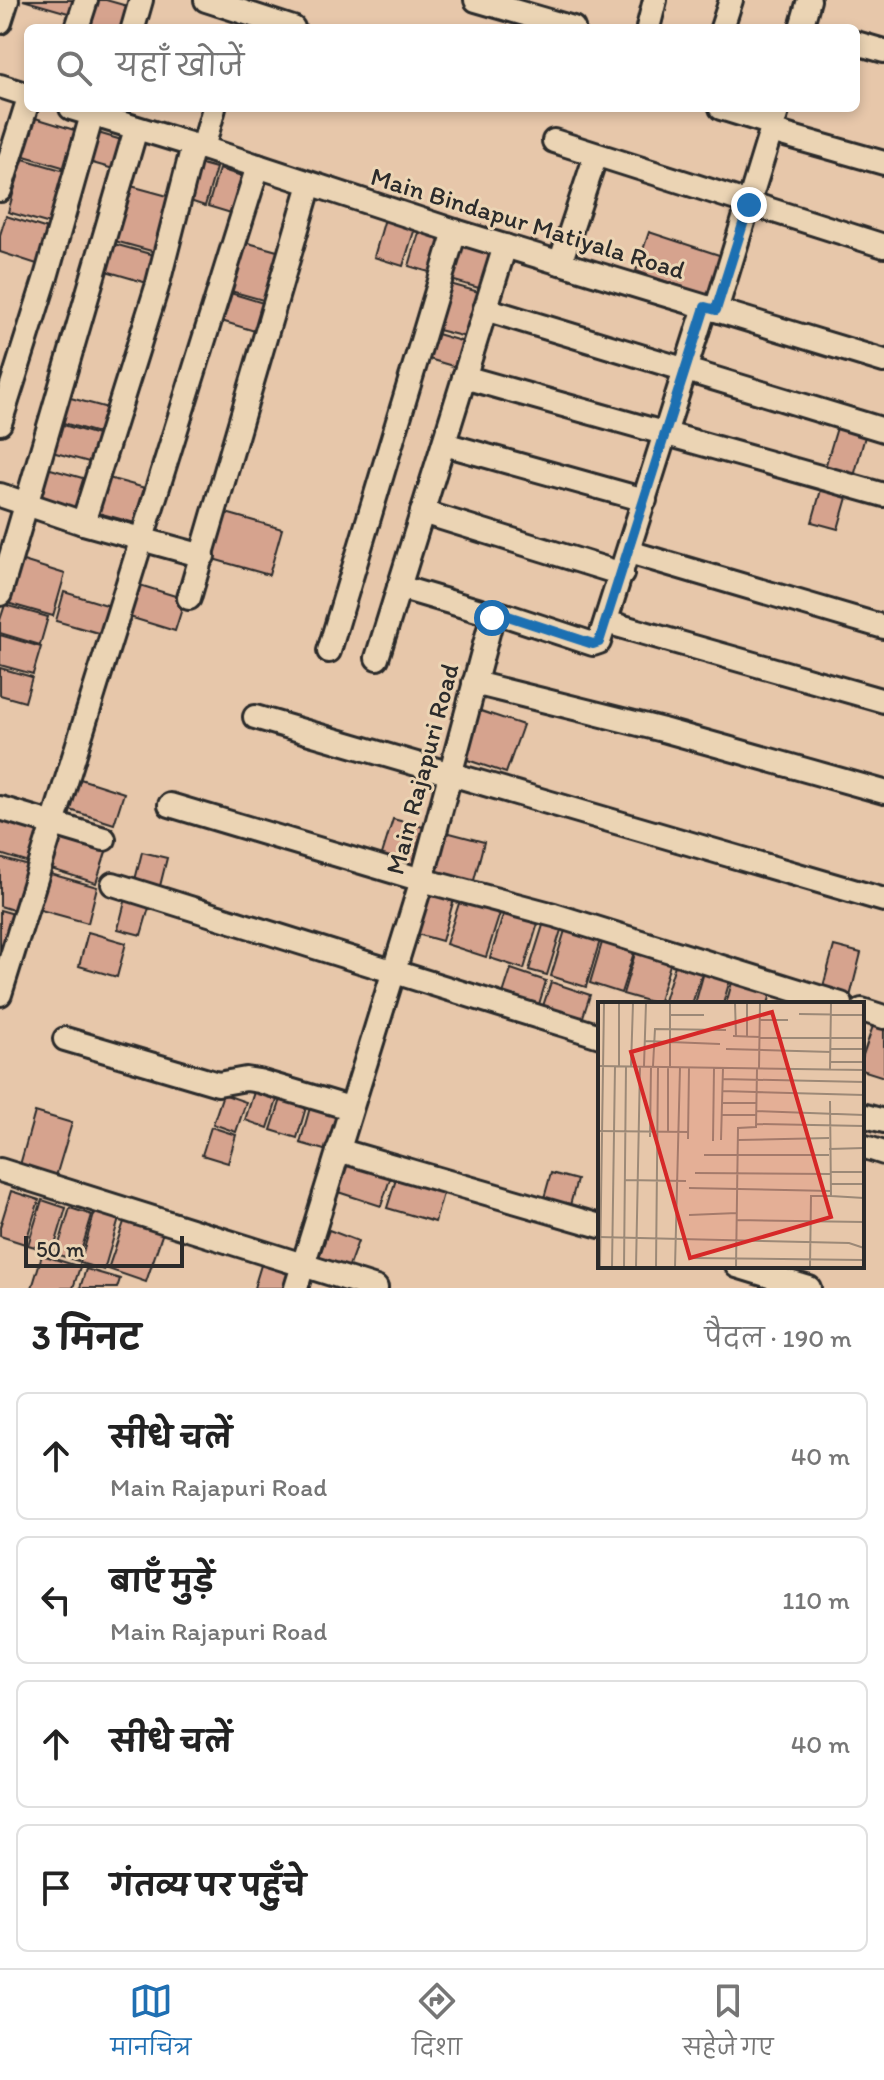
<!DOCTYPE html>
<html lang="hi">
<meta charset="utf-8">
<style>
body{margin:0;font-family:Itim,"Playpen Sans Deva",sans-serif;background:#f6f6f6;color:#222}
.scale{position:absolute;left:24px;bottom:20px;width:160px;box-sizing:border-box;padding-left:8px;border:4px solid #2b2b2b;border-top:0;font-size:22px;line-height:28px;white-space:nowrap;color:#2b2b2b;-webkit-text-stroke:6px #ebd4b4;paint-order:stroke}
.stop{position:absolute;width:24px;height:24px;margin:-18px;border:6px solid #1f6fb2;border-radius:50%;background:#fff}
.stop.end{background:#1f6fb2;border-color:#fff;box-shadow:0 2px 8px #0008}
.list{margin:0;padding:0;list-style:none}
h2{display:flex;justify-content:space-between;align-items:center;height:104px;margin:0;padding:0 32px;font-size:34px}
h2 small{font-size:26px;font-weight:400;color:#767676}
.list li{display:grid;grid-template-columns:52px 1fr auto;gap:24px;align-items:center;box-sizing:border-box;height:128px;margin:0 16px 16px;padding:0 16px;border:2px solid #e0e0e0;border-radius:12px}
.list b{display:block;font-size:30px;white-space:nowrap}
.list p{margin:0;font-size:26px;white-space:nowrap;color:#767676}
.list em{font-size:26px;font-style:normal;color:#767676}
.icon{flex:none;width:44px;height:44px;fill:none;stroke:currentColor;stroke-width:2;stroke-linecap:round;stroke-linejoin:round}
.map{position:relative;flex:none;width:884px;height:1288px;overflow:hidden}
.search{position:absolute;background:#fff;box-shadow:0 4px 12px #0003;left:24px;right:24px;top:24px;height:88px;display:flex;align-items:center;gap:20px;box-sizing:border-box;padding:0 28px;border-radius:12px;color:#767676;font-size:30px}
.sheet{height:680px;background:#fff}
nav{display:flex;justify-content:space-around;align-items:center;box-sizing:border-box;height:112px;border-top:2px solid #e0e0e0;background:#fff;font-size:22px;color:#767676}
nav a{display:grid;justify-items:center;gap:4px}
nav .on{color:#1f6fb2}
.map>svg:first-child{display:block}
</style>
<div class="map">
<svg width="884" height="1288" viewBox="0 0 884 1288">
<rect width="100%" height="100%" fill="#e7c7aa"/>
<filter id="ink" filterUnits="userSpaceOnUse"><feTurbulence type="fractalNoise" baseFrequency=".0125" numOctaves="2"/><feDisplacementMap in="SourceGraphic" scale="16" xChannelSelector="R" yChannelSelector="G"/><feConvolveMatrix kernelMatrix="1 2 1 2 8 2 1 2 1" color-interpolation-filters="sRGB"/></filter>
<g filter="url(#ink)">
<!-- building -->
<g fill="#d6a38e" stroke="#2b2b2b" stroke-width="2">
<path d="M 23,0 L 79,0 L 75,15 Z"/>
<path d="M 94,0 L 106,0 L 134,8 L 128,28 L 86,28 Z"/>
<path d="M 32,117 L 84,133 L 73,170 L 21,155 Z"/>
<path d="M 91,131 L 125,141 L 117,170 L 82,160 Z"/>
<path d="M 23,159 L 72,173 L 57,226 L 8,212 Z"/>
<path d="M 194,162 L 216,168 L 205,206 L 184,199 Z"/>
<path d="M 219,169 L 242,176 L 231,213 L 208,206 Z"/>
<path d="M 131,186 L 175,198 L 159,253 L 115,241 Z"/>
<path d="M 386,215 L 416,225 L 403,266 L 374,257 Z"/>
<path d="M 6,216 L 57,232 L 46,267 L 0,252 L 0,235 Z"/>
<path d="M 421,226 L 448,233 L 436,274 L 409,266 Z"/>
<path d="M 649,232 L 725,257 L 712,297 L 636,271 Z"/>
<path d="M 241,241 L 288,254 L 274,303 L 227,290 Z"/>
<path d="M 461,242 L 497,252 L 486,290 L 451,280 Z"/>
<path d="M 114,244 L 161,257 L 154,285 L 106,271 Z"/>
<path d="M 450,284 L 486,294 L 474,339 L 438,330 Z"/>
<path d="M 227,292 L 273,306 L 265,334 L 218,320 Z"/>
<path d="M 437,334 L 474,345 L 466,370 L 429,359 Z"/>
<path d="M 67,397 L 115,410 L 108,436 L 60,422 Z"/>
<path d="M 839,421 L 867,429 L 853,480 L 824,471 Z"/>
<path d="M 60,424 L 108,438 L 100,465 L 52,452 Z"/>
<path d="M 47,468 L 93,481 L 83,513 L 38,500 Z"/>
<path d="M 101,476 L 145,488 L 135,523 L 91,511 Z"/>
<path d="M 824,479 L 850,487 L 838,529 L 812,522 Z"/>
<path d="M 219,511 L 282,529 L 269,575 L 206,557 Z"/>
<path d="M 20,560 L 65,574 L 53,616 L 7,603 Z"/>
<path d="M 133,583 L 185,599 L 175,631 L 123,615 Z"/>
<path d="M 64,592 L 110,606 L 102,634 L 56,621 Z"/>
<path d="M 5,605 L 48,617 L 40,645 L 0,633 L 0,620 Z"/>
<path d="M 0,635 L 41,647 L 33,674 L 0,665 Z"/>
<path d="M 0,668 L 32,677 L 25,702 L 0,695 Z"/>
<path d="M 478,710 L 523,725 L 506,773 L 462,758 Z"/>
<path d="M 74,777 L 124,793 L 114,824 L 64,808 Z"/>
<path d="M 0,816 L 46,829 L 36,865 L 0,854 Z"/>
<path d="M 393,819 L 423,827 L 410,873 L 379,864 Z"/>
<path d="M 446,832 L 484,842 L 472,888 L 435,878 Z"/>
<path d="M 54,837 L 106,852 L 96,883 L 45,867 Z"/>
<path d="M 142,852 L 167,858 L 158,894 L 133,888 Z"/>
<path d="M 0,858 L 29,866 L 16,911 L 0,906 Z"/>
<path d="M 47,873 L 97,887 L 88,923 L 37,909 Z"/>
<path d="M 431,885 L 456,892 L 442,941 L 417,934 Z"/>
<path d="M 127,894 L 151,901 L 141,935 L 118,929 Z"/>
<path d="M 462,894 L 502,907 L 486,957 L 446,944 Z"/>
<path d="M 505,909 L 539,920 L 524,969 L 490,958 Z"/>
<path d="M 0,910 L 14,914 L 1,957 L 0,957 Z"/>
<path d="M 544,922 L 562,927 L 547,975 L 529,970 Z"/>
<path d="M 566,927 L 601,937 L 586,987 L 551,976 Z"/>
<path d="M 88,932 L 126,943 L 117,977 L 79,966 Z"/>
<path d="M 604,936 L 636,946 L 621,993 L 590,983 Z"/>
<path d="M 834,946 L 861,953 L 849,1001 L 821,994 Z"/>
<path d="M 637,947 L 672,958 L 658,1004 L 623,994 Z"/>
<path d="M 676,962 L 703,970 L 692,1004 L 663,1004 Z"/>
<path d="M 511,969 L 546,981 L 537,1011 L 501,1000 Z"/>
<path d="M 704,972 L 730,980 L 723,1004 L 695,1004 Z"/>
<path d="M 733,979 L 772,990 L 768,1004 L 726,1004 Z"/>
<path d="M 551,982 L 590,995 L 580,1026 L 541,1012 Z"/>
<path d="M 874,1023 L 884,1027 L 884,1077 L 862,1070 L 862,1058 Z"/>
<path d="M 254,1092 L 277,1100 L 268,1128 L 245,1120 Z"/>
<path d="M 223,1094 L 246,1102 L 236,1132 L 213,1124 Z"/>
<path d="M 282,1096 L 307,1104 L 297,1138 L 271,1130 Z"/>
<path d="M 311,1104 L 343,1114 L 331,1152 L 300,1143 Z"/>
<path d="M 35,1112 L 72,1123 L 54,1183 L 18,1172 Z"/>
<path d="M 211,1127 L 236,1135 L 228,1163 L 202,1155 Z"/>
<path d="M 346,1161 L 391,1176 L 381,1206 L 335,1191 Z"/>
<path d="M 551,1173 L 577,1180 L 567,1216 L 541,1209 Z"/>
<path d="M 397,1176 L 444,1190 L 435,1222 L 387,1208 Z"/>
<path d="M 11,1191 L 39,1200 L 25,1244 L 0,1236 L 0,1227 Z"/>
<path d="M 42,1200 L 66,1208 L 53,1252 L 28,1245 Z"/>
<path d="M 70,1208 L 92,1215 L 78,1261 L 56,1254 Z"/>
<path d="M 95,1211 L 119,1219 L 104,1270 L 80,1263 Z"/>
<path d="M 125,1219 L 163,1232 L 146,1282 L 108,1269 Z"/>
<path d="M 329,1230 L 358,1241 L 347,1271 L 318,1260 Z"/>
<path d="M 42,1255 L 80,1267 L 73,1288 L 32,1288 Z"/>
<path d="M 261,1265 L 292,1274 L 288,1288 L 254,1288 Z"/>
<path d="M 86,1269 L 120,1279 L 117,1288 L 80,1288 Z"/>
</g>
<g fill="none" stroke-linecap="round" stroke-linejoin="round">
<!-- street casing -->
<g stroke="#2b2b2b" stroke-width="28">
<g id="street">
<path d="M 206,0 L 293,28"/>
<path d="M 476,0 L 573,28"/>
<path d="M 0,22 L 7,0"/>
<path d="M 77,28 L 86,0"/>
<path d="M 133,28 L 141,0"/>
<path d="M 648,28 L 655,0"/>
<path d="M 722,28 L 731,0"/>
<path d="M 801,28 L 809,0"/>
<path d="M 856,43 L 884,51"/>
<path d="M 0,86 L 28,95"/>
<path d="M 71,108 L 203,148 L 455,231 L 884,361"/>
<path d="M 721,108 L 773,124"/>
<path d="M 771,131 L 884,163"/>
<path d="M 554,141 L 884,246"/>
<path d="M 203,148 L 214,108"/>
<path d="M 0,190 L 28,101"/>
<path d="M 560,263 L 596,155"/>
<path d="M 485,309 L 884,430"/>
<path d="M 716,310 L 778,108"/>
<path d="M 464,377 L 884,495"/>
<path d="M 0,423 L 46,277 L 92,115"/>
<path d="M 444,444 L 645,500"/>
<path d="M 0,495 L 83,523 L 203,556"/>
<path d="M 422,512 L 622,574"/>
<path d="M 83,523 L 157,287 L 193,146"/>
<path d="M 629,552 L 884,627"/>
<path d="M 399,587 L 494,615"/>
<path d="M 0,594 L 136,129"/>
<path d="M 189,598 L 310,184"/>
<path d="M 606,622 L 884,701"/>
<path d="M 329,651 L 455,231"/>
<path d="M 377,658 L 505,246"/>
<path d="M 474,683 L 663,730 L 884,792"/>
<path d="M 255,717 L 884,900"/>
<path d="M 170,805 L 422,880 L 554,915 L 841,1004"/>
<path d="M 0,808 L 104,839"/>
<path d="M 113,884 L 600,1036"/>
<path d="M 0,994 L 258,166"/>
<path d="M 862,1010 L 884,1017"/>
<path d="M 65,1039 L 218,1084 L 246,1079 L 259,1081 L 350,1108"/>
<path d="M 862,1115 L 884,1121"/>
<path d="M 862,1146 L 884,1153"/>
<path d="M 338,1150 L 600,1226"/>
<path d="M 0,1170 L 376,1288"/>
<path d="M 737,1266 L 809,1288"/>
<path d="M 296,1288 L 422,880 L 492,618 L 497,613 L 502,614 L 593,644 L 599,642 L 705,307"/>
</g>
</g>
<!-- street -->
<use href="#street" stroke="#ebd4b4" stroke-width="22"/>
</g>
</g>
<g fill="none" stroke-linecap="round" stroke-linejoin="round" filter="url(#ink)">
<!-- route -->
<path stroke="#1f6fb2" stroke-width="10" d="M 492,618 L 497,613 L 502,614 L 593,644 L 599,642 L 705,307 L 716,310 L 749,205"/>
</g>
<g text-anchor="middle" stroke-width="6" stroke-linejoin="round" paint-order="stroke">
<!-- street labels -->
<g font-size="26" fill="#2b2b2b" stroke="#ebd4b4">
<text transform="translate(528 223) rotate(17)" y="9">Main Bindapur Matiyala Road</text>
<text transform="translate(422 769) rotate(-75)" y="9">Main Rajapuri Road</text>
</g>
</g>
<!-- overview -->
<g transform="translate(598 1002)">
<rect width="266" height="266" fill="#e7c7aa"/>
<path fill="none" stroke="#9c8977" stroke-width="2" d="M 137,1 L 138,34M 200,1 L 266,1M 201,12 L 266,13M 72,13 L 106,13M 162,18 L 190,18M 135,34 L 162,35M 149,34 L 149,1M 162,36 L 266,36M 47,39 L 122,42M 128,47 L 233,50M 232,47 L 266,47M 233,60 L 266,60M 0,64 L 266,68M 21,64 L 21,1M 33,64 L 35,1M 46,64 L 48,1M 55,64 L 57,27 L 128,28M 72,65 L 72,1M 161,67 L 162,1M 232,68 L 233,1M 124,77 L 266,80M 124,89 L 266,93M 124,101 L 159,101M 158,109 L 266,113M 124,113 L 158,113M 158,122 L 266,124M 0,129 L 91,130M 70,130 L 70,65M 52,135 L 53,64M 90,137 L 91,65M 123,138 L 125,66M 140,138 L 231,136M 115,139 L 116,66M 231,147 L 266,146M 106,153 L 231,153M 232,170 L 266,170M 97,171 L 233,172M 27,178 L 88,179M 233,182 L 266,182M 91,186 L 233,189M 233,194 L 266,196M 91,213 L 139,211M 139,218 L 266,220M 0,235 L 251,241 L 266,246M 90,256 L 266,258M 2,265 L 6,1M 14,265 L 17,64M 26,265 L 28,64M 38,265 L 42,64M 58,265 L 60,65M 77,265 L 82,65M 138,265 L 140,126 L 158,125 L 159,67M 212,265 L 213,194 L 233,194 L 232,99"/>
<path fill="#d62828" fill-opacity="0.15" stroke="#d62828" stroke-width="4" d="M 174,10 L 233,215 L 92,256 L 33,50 Z"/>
<rect width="266" height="266" fill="none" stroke="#2b2b2b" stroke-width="4"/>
</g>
</svg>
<div class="scale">50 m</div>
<div class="stop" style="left:492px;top:618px"></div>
<div class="stop end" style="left:749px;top:205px"></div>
<div class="search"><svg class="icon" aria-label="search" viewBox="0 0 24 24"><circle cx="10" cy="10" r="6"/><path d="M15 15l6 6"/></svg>यहाँ खोजें</div>
</div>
<section class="sheet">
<h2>3 मिनट<small>पैदल · 190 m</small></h2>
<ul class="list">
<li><svg class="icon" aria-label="ahead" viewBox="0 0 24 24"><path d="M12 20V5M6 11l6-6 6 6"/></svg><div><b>सीधे चलें</b><p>Main Rajapuri Road</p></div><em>40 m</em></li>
<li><svg class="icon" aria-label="left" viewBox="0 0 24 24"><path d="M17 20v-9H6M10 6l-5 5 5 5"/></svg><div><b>बाएँ मुड़ें</b><p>Main Rajapuri Road</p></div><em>110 m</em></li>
<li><svg class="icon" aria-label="ahead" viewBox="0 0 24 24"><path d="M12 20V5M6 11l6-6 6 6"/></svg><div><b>सीधे चलें</b></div><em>40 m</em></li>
<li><svg class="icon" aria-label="arrive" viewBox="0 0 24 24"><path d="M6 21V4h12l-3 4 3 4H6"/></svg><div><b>गंतव्य पर पहुँचे</b></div></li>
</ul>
</section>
<nav>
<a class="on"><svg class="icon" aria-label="map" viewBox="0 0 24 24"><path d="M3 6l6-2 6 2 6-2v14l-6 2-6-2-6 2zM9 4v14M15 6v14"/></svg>मानचित्र</a>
<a><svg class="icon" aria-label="directions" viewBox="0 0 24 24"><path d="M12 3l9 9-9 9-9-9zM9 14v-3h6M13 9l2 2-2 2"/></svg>दिशा</a>
<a><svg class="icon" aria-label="saved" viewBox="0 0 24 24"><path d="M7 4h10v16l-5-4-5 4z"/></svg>सहेजे गए</a>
</nav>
